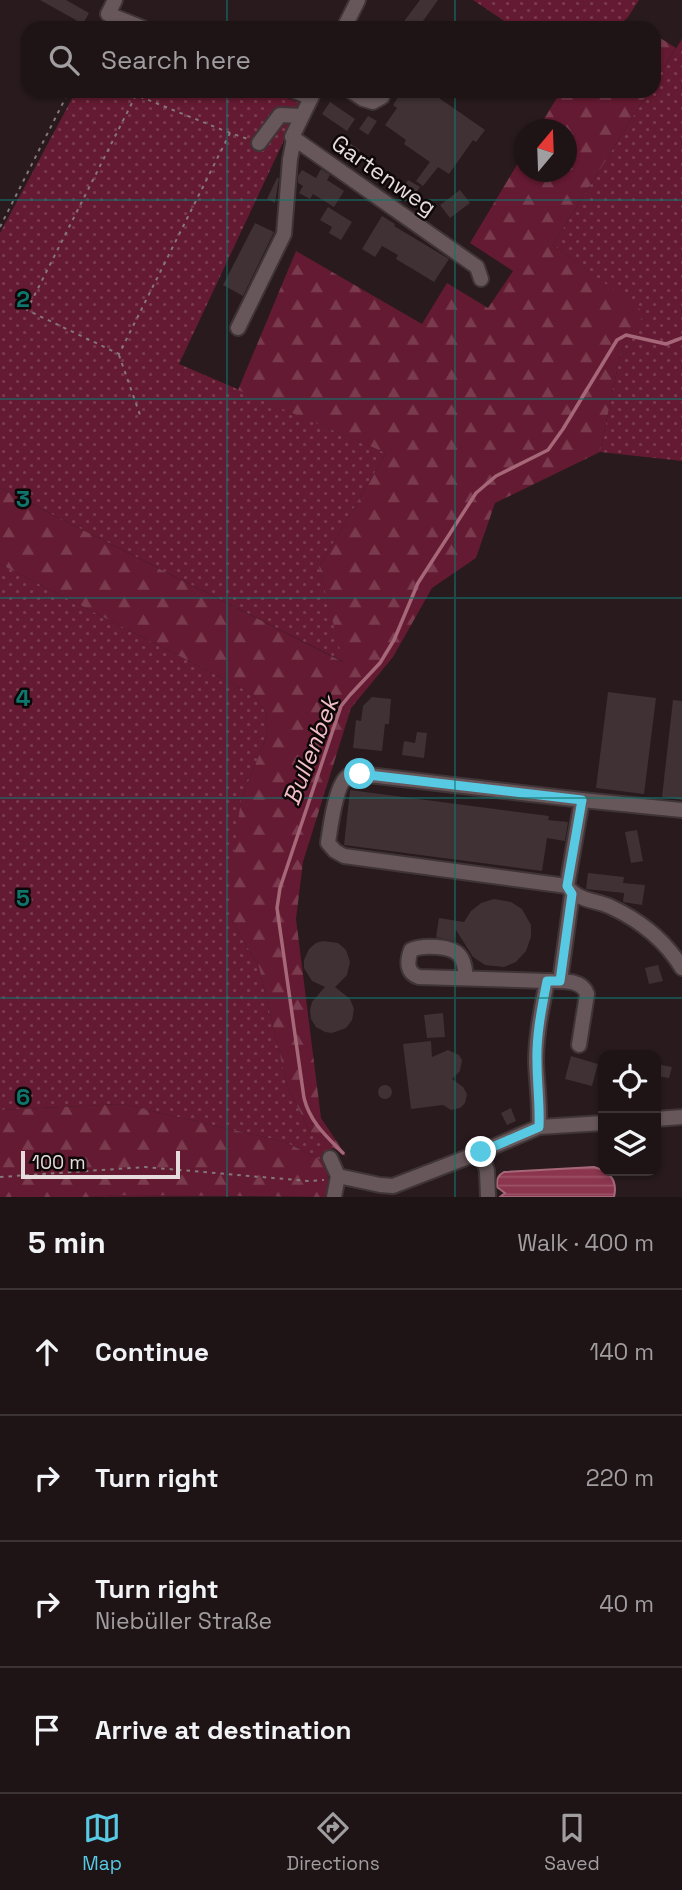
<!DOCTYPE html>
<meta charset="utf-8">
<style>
body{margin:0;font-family:"Space Grotesk",sans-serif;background:#261d1f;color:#f1f3f6}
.controls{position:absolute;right:21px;bottom:21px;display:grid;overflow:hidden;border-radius:14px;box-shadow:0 2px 5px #0004}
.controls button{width:63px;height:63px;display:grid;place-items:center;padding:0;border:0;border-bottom:2px solid #3c3335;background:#1e1416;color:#f1f3f6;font:35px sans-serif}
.compass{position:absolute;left:514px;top:119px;width:63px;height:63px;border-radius:50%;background:#1e1416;box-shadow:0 2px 5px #0004;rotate:19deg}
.scale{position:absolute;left:21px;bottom:18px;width:159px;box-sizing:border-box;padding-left:7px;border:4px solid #e6dcde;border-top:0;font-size:19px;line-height:24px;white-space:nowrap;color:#e6dcde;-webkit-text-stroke:5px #0d0708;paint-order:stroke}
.stop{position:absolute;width:21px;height:21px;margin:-16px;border:5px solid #57c9e3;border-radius:50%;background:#fff}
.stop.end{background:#57c9e3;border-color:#fff;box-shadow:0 2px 7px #0008}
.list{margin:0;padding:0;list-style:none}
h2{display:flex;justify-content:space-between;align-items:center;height:91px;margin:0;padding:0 28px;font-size:30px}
h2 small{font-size:23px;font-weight:400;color:#a19ea1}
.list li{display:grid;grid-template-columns:46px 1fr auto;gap:21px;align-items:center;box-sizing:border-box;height:126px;padding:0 28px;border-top:2px solid #3c3335}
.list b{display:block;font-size:26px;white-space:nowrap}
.list p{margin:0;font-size:23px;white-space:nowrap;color:#a19ea1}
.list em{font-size:23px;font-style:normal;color:#a19ea1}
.icon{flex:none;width:38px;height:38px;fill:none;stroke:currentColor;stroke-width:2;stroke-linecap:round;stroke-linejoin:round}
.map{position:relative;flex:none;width:682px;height:1197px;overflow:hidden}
.search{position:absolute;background:#1e1416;box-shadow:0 2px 5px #0004;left:21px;right:21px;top:21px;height:77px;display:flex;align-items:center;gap:18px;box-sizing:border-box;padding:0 24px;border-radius:21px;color:#a19ea1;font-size:26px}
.sheet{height:595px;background:#1e1416}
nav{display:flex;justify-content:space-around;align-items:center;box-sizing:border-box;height:98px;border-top:2px solid #3c3335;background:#1e1416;font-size:19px;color:#a19ea1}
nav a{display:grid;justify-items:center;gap:4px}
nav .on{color:#57c9e3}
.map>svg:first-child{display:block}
</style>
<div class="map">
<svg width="682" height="1197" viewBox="0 0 682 1197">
<defs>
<pattern id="green-dots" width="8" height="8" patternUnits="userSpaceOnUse" patternTransform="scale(1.75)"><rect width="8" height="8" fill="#641a32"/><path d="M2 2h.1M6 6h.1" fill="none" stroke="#7a3b4f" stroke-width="1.8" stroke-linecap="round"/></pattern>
<pattern id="forest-firs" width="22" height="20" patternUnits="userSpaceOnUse" patternTransform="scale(1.75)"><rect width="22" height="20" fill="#641a32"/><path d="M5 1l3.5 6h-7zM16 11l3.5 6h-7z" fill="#7a3b4f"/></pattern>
<pattern id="water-rules" width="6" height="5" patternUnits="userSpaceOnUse" patternTransform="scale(1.75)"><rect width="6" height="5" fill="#8b354e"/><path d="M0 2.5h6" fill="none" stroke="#9b5267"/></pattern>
</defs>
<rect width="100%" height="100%" fill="#281a1d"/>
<!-- green -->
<g fill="url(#green-dots)">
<path d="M 473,0 L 639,0 L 628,17 L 617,28 L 515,28 Z"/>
<path d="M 682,39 L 682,461 L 600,452 L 621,351 L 644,313 L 553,245 L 649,91 L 654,91 L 654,83 Z"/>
<path d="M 76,91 L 271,91 L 301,104 L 179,364 L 386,453 L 319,567 L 344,662 L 0,488 L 0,233 Z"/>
<path d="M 0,564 L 253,694 L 266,712 L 268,733 L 241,800 L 231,919 L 259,967 L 287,1085 L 310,1132 L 333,1147 L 327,1163 L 285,1142 L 122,1104 L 0,1110 Z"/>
<path d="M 120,1195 L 263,1196 L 87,1197 Z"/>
</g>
<!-- forest -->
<g fill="url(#forest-firs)">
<path d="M 654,34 L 676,48 L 654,83 Z"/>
<path d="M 561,91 L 649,91 L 553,245 L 645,313 L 621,351 L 600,452 L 495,503 L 476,558 L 432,588 L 393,657 L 351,708 L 303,862 L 296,919 L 321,1118 L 347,1157 L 310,1132 L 287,1085 L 259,967 L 231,919 L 230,881 L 241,800 L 268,733 L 266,712 L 253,694 L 0,564 L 0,488 L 343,662 L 319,567 L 386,453 L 238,390 L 296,251 L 422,324 L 447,283 L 488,308 L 513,271 L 470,243 L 524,153 L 524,172 L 566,172 L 566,130 L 538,129 Z"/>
<path d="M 122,1104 L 285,1142 L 327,1163 L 329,1197 L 120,1195 L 87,1197 L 0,1197 L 0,1110 Z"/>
</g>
<!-- water -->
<path fill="url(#water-rules)" stroke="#a66779" stroke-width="2" d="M 594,1167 C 609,1171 618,1180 614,1197 L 500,1197 L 505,1193 L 497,1187 C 497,1179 497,1176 504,1172 Z"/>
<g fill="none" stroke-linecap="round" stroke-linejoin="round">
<!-- stream -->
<path stroke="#a66779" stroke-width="3.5" d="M 343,1153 C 326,1136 310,1122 304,1098 L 277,908 L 280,888 L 341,706 L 350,695 L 380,663 L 394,640 L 418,583 L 476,493 L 496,476 L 548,450 L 563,429 L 617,340 L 626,335 L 666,344 L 682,338"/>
</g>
<!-- building -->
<g fill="#3f3134">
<path d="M 40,0 L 66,0 L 89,13 L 83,24 Z"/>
<path d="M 420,0 L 438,0 L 418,28 L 399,28 Z"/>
<path d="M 402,91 L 429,91 L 485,130 L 476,142 L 473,140 L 449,174 L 438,167 L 423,186 L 416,181 L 430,162 L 404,144 L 406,140 L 385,125 L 397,108 L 393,105 Z"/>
<path d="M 330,102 L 355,119 L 347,131 L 322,114 Z"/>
<path d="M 368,116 L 377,121 L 368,135 L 359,129 Z"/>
<path d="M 341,137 L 360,150 L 351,161 L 333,148 Z"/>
<path d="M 321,169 L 330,175 L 327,180 L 344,191 L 334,207 L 313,194 L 310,199 L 299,193 L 303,186 L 298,183 L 298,176 L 302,170 L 316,178 Z"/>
<path d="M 277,178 L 279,178 L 275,203 L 267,199 Z"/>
<path d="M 408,180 L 420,187 L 411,200 L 400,193 Z"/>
<path d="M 460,190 L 470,203 L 450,218 L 440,205 Z"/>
<path d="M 328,207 L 352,222 L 341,240 L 329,233 L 332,227 L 320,220 Z"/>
<path d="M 382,216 L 395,224 L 394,226 L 449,259 L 434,282 L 396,259 L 398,255 L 382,246 L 375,257 L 362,249 Z"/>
<path d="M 255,223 L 274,232 L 243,296 L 223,285 Z"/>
<path d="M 608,692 L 656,698 L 644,794 L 596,788 Z"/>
<path d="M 372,697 L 391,699 L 389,724 L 385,724 L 382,751 L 353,748 L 356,720 L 361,721 L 363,706 Z"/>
<path d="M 673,700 L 682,701 L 682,800 L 662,797 Z"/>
<path d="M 417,732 L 427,733 L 424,758 L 402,755 L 404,741 L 415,743 Z"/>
<path d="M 350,790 L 549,816 L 548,820 L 568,822 L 565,841 L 547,838 L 542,871 L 344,845 Z"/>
<path d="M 637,830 L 643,861 L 631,863 L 625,832 Z"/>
<path d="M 588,873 L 624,877 L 623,883 L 645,885 L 642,905 L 623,902 L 624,893 L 586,889 Z"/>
<path d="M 494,899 L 511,902 L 522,909 L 531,925 L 531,937 L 526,951 L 516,962 L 504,967 L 485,965 L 473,957 L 456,930 L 454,941 L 436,937 L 439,918 L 464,922 L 471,911 L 481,903 Z"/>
<path d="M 323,941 L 338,943 L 346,950 L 350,962 L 347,975 L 335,987 L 350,999 L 354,1009 L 352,1020 L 346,1028 L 332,1033 L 325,1032 L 316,1027 L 311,1019 L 310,1010 L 312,1002 L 325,987 L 312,981 L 304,968 L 304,960 L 309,949 L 316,943 Z"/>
<path d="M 658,965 L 663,981 L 649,984 L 645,968 Z"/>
<path d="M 443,1013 L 445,1037 L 427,1038 L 424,1015 Z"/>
<path d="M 431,1041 L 432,1057 L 448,1050 L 459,1055 L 462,1060 L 460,1071 L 452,1079 L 463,1087 L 467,1094 L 465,1103 L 460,1108 L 451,1110 L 443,1105 L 411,1109 L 403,1044 Z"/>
<path d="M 571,1056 L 598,1064 L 592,1086 L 565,1079 Z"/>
<path d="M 656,1064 L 672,1067 L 669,1078 L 656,1076 Z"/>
<circle cx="385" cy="1092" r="7"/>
<path d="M 511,1108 L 516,1121 L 507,1125 L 501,1113 Z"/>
</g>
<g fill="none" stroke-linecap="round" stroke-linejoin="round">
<!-- minor casing -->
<g stroke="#3f3437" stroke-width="18">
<g id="minor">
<path d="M 115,0 L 108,14 L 143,28"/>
<path d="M 344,28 L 358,0"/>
<path d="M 295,91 L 311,98 L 314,91"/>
<path d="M 351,91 L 363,99 L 373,102 L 382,97"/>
<path d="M 311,98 L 292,137 L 477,267 L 481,279"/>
<path d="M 259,143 L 280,115 L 301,116"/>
<path d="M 238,328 L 284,234 L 290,159 L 294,139"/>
<path d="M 682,810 L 582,800 L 567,886 C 577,901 596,900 611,907 C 641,921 665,940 682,968"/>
<path d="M 567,886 L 344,856 L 335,851 L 328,843 C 330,829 336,783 348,776 C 351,775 356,775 360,774 L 582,800"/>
<path d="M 466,978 C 465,971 465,962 460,956 C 452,945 422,945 411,950 C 407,961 406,973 419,977 L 547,981 C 561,981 582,979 587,994 L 579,1045"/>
<path d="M 560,981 L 572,894"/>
<path d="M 656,1119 L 682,1117"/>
<path d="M 539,1127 C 540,1105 537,1084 536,1062 C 536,1035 542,1007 547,981"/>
<path d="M 481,1152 L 487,1171 L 488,1197"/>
<path d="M 330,1158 L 338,1176 L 334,1197"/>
<path d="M 338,1176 L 380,1185 L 393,1186 L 481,1152 L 539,1127 L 603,1123"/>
</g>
</g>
<!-- path -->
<g stroke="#84787a" stroke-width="2" stroke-dasharray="3.5 5" stroke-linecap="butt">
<path d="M 230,133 L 136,95 L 27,310 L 119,354 L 230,133 L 248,139"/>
<path d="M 0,227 L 69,91"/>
<path d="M 119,355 L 140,415"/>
<path d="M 0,1177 L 145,1167 L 308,1181 L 324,1180"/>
</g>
<!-- minor -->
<use href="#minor" stroke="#67575a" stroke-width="14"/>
</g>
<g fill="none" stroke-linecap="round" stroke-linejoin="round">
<!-- route -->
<path stroke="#57c9e3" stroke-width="9" d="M 360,774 L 582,800 L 567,886 L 572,894 L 560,981 L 547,981 C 542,1007 536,1035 537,1062 C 537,1084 540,1105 539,1127 L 481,1152"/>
</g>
<!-- grid -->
<path fill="none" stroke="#0f766e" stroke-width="2" stroke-opacity="0.55" d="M 227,0 L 227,28M 455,0 L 455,28M 227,91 L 227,1197M 455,91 L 455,1197M 0,200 L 682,200M 0,399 L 682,399M 0,598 L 682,598M 0,798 L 682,798M 0,998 L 682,998"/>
<g text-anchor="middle" stroke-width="5" stroke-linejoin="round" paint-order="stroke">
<!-- street labels -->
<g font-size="23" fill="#e6dcde" stroke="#0d0708">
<text transform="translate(384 175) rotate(35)" y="8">Gartenweg</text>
</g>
<!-- water labels -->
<g font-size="24" font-style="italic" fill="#f1bec8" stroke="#0d0708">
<text transform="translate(311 751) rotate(-69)" y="8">Bullenbek</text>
</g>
</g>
<g font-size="23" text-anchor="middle" font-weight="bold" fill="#0f766e" stroke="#0d0708" stroke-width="5" stroke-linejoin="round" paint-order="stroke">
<text x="23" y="307">2</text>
<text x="23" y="507">3</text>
<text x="23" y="706">4</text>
<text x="23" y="906">5</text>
<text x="23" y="1105">6</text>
</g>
</svg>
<div class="controls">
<button><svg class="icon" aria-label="locate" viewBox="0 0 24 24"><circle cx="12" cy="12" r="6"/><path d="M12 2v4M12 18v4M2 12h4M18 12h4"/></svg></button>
<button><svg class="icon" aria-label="layers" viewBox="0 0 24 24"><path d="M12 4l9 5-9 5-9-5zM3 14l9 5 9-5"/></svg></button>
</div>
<svg class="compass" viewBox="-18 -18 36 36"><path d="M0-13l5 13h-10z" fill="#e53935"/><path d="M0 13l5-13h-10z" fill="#a19ea1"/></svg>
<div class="scale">100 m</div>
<div class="stop" style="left:360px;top:774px"></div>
<div class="stop end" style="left:481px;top:1152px"></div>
<div class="search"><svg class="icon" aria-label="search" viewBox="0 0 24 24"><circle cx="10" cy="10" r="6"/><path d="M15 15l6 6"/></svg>Search here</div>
</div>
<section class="sheet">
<h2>5 min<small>Walk · 400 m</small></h2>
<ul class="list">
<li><svg class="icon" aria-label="ahead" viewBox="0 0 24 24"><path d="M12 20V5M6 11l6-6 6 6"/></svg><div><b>Continue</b></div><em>140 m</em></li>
<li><svg class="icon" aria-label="right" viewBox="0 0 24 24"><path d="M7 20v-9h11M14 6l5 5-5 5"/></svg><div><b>Turn right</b></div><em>220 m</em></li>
<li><svg class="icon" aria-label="right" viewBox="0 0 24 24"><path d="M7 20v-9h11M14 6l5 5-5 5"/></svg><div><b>Turn right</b><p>Niebüller Straße</p></div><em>40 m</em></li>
<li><svg class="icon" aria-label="arrive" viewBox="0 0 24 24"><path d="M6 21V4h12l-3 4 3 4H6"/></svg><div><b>Arrive at destination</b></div></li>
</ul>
</section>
<nav>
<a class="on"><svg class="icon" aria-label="map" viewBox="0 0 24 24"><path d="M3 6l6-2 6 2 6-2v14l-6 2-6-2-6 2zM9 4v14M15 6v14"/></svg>Map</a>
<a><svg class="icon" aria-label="directions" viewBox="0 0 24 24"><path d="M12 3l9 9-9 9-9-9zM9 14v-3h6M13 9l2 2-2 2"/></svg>Directions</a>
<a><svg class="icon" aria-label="saved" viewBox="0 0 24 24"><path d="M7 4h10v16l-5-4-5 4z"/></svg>Saved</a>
</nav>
